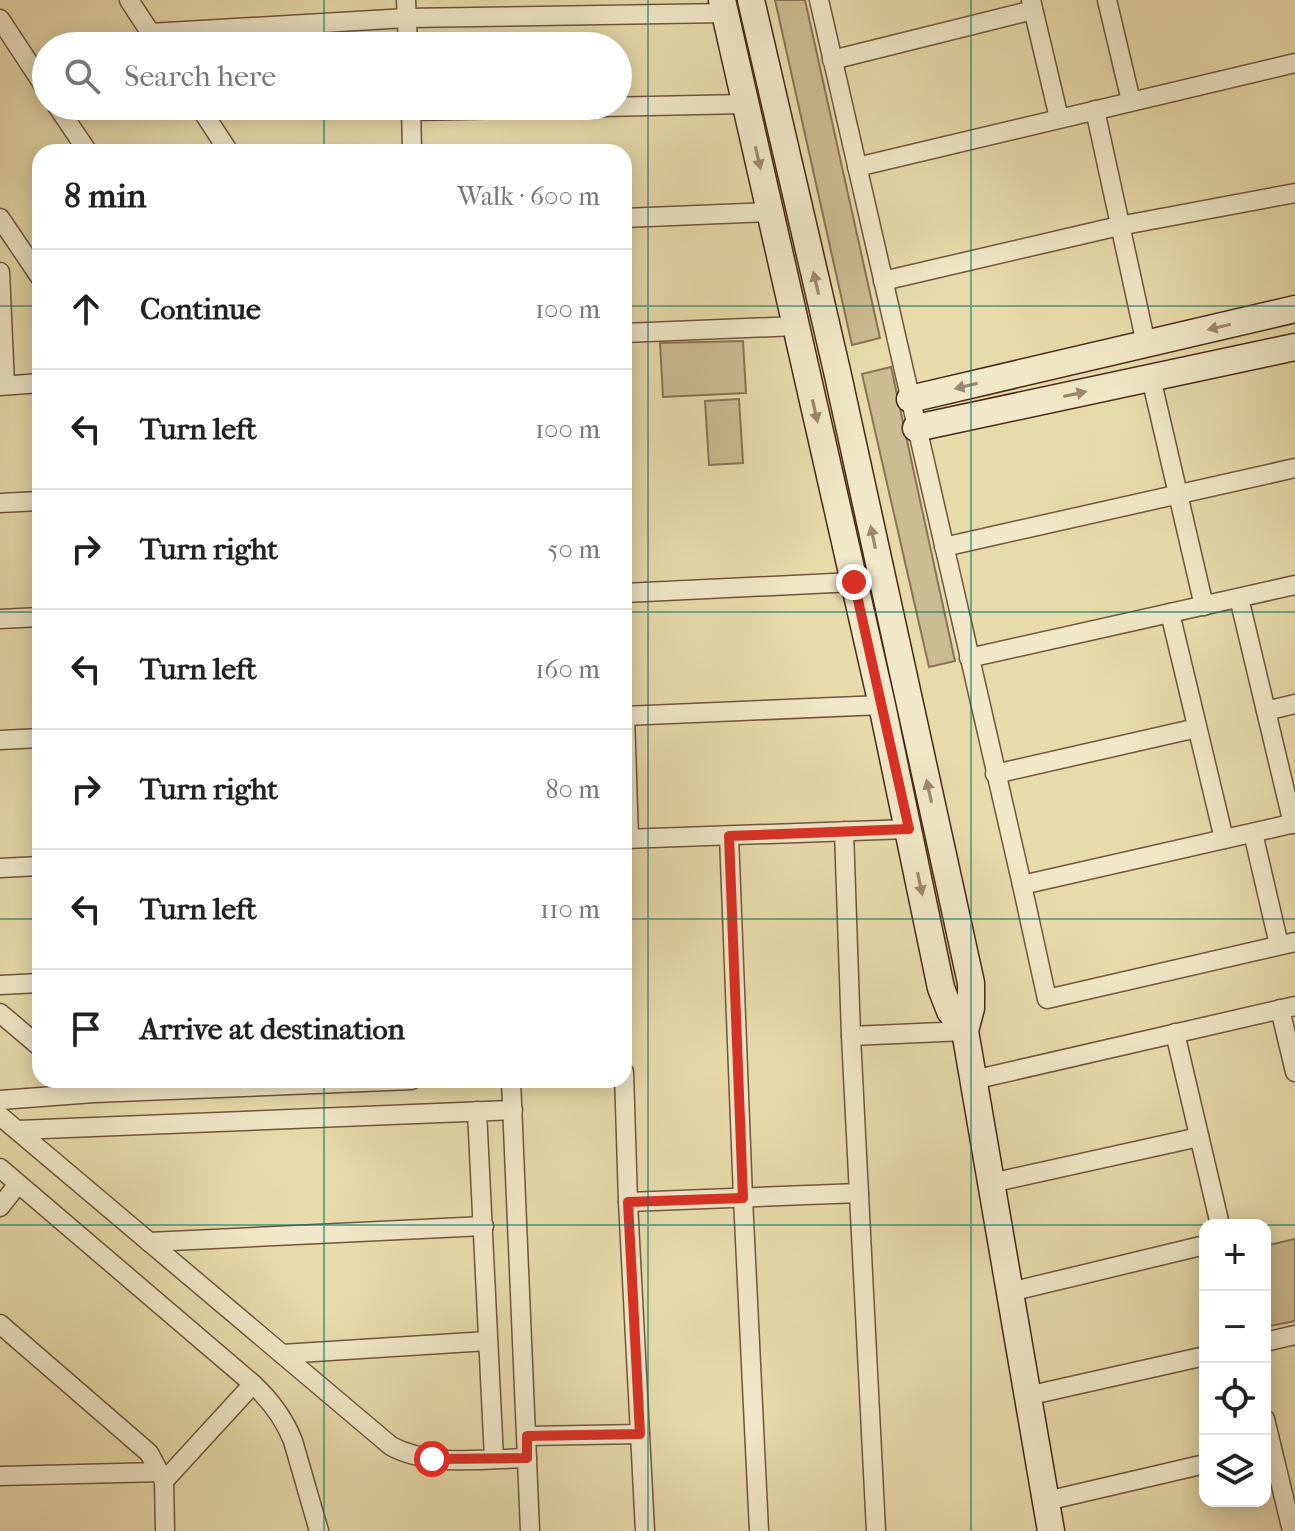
<!DOCTYPE html>
<meta charset="utf-8">
<style>
body{margin:0;font-family:"IM FELL French Canon",serif;background:#f2f2f2;color:#222}
.controls{position:absolute;right:24px;bottom:24px;display:grid;overflow:hidden;border-radius:16px;box-shadow:0 4px 20px #0003}
.controls button{width:72px;height:72px;display:grid;place-items:center;padding:0;border:0;border-bottom:2px solid #e0e0e0;background:#fff;color:#222;font:40px sans-serif}
.stop{position:absolute;width:24px;height:24px;margin:-18px;border:6px solid #d93025;border-radius:50%;background:#fff}
.stop.end{background:#d93025;border-color:#fff;box-shadow:0 2px 8px #0008}
.list{margin:0;padding:0;list-style:none}
h2{display:flex;justify-content:space-between;align-items:center;height:104px;margin:0;padding:0 32px;font-size:34px}
h2 small{font-size:26px;font-weight:400;color:#767676}
.list li{display:grid;grid-template-columns:52px 1fr auto;gap:24px;align-items:center;box-sizing:border-box;height:120px;padding:0 32px;border-top:2px solid #e0e0e0}
.list b{display:block;font-size:30px;white-space:nowrap}
.list em{font-size:26px;font-style:normal;color:#767676}
.icon{flex:none;width:44px;height:44px;fill:none;stroke:currentColor;stroke-width:2;stroke-linecap:round;stroke-linejoin:round}
.map{position:relative;flex:none;width:1295px;height:1531px;overflow:hidden}
.search{position:absolute;background:#fff;box-shadow:0 4px 20px #0003;left:32px;top:32px;width:600px;height:88px;display:flex;align-items:center;gap:20px;box-sizing:border-box;padding:0 28px;border-radius:44px;color:#767676;font-size:30px}
.panel{position:absolute;background:#fff;box-shadow:0 4px 20px #0003;left:32px;top:144px;width:600px;height:944px;border-radius:24px}
.map>svg:first-child{display:block}
</style>
<div class="map">
<svg width="1295" height="1531" viewBox="0 0 1295 1531">
<rect width="100%" height="100%" fill="#e8dbaa"/>
<filter id="stains"><feTurbulence type="fractalNoise" baseFrequency=".0025" numOctaves="4"/><feColorMatrix values="0 0 0 0 .2 0 0 0 0 .09 0 0 0 0 .02 0 0 0 .5 -.17"/></filter>
<radialGradient id="worn" r=".72"><stop offset=".6" stop-color="#630" stop-opacity="0"/><stop offset="1" stop-color="#630" stop-opacity=".3"/></radialGradient>
<!-- green -->
<g fill="#cdbc91" stroke="#8b7254" stroke-width="2">
<path d="M 775,0 L 805,0 L 880,338 L 852,345 Z"/>
<path d="M 743,341 L 746,393 L 663,397 L 660,343 Z"/>
<path d="M 891,367 L 955,661 L 929,667 L 862,374 Z"/>
<path d="M 739,399 L 743,463 L 709,465 L 705,401 Z"/>
<path d="M 1295,1239 L 1295,1321 L 1265,1327 L 1265,1246 Z"/>
</g>
<g fill="none" stroke-linecap="round" stroke-linejoin="round">
<!-- street casing -->
<g stroke="#71543c" stroke-width="21">
<g id="street">
<path d="M 129,0 L 159,46"/>
<path d="M 406,0 L 408,46"/>
<path d="M 819,0 L 1022,885 L 1047,999 L 1295,942"/>
<path d="M 1031,0 L 1059,118"/>
<path d="M 1107,0 L 1131,101"/>
<path d="M 0,19 L 46,89"/>
<path d="M 150,33 L 407,18 L 725,13"/>
<path d="M 832,60 L 1033,10"/>
<path d="M 57,106 L 88,152"/>
<path d="M 199,106 L 229,152"/>
<path d="M 411,106 L 412,152"/>
<path d="M 1095,110 L 1146,344"/>
<path d="M 411,111 L 745,104"/>
<path d="M 857,167 L 1295,63"/>
<path d="M 0,218 L 40,277"/>
<path d="M 624,218 L 770,212"/>
<path d="M 0,272 L 5,385"/>
<path d="M 883,281 L 1119,226 L 1295,193"/>
<path d="M 624,333 L 796,326"/>
<path d="M 1151,378 L 1204,606"/>
<path d="M 0,386 L 40,383"/>
<path d="M 0,503 L 40,501"/>
<path d="M 944,547 L 1295,468"/>
<path d="M 624,593 L 854,582"/>
<path d="M 1239,598 L 1293,824"/>
<path d="M 1170,613 L 1224,839"/>
<path d="M 0,619 L 40,617"/>
<path d="M 969,658 L 1295,585"/>
<path d="M 1266,711 L 1295,704"/>
<path d="M 624,716 L 882,705"/>
<path d="M 625,716 L 629,839"/>
<path d="M 0,740 L 40,738"/>
<path d="M 995,774 L 1197,728"/>
<path d="M 844,831 L 851,1036 L 876,1531"/>
<path d="M 1253,833 L 1279,945"/>
<path d="M 729,836 L 743,1198 L 759,1531"/>
<path d="M 624,839 L 909,829"/>
<path d="M 0,868 L 40,866"/>
<path d="M 1022,885 L 1295,823"/>
<path d="M 0,985 L 40,983"/>
<path d="M 1280,1009 L 1295,1072"/>
<path d="M 0,1013 L 40,1047"/>
<path d="M 1175,1033 L 1220,1225"/>
<path d="M 851,1036 L 965,1031"/>
<path d="M 624,1072 L 628,1202 L 645,1531"/>
<path d="M 511,1080 L 530,1531"/>
<path d="M 973,1080 L 1295,1006"/>
<path d="M 0,1100 L 94,1093 L 412,1080"/>
<path d="M 477,1111 L 494,1459"/>
<path d="M 0,1116 L 391,1446 C 429,1467 484,1459 527,1458"/>
<path d="M 18,1130 L 513,1110"/>
<path d="M 0,1168 L 253,1384 C 271,1401 284,1418 293,1441 L 319,1531"/>
<path d="M 991,1183 L 1199,1137"/>
<path d="M 628,1202 L 859,1193"/>
<path d="M 0,1207 L 18,1184"/>
<path d="M 149,1242 L 484,1226"/>
<path d="M 1010,1292 L 1205,1245"/>
<path d="M 0,1324 L 149,1453 L 164,1481 L 165,1531"/>
<path d="M 1265,1342 L 1295,1335"/>
<path d="M 282,1354 L 488,1341"/>
<path d="M 1027,1396 L 1205,1356"/>
<path d="M 1265,1419 L 1292,1531"/>
<path d="M 527,1436 L 640,1434"/>
<path d="M 0,1476 L 160,1472"/>
<path d="M 164,1481 L 253,1384"/>
<path d="M 1046,1501 L 1205,1464"/>
</g>
</g>
<!-- secondary casing -->
<g stroke="#492718" stroke-width="29">
<g id="secondary">
<path d="M 722,0 L 882,705 L 941,988 L 950,1011 L 965,1031"/>
<path d="M 751,0 L 837,371 L 971,983 L 971,1008 L 965,1031 L 1051,1531"/>
<path d="M 910,399 L 1295,309"/>
<path d="M 916,428 L 1295,347"/>
</g>
</g>
<!-- street -->
<use href="#street" stroke="#f0e8c8" stroke-width="18"/>
<!-- secondary -->
<use href="#secondary" stroke="#f0e8c8" stroke-width="26"/>
</g>
<!-- one-way arrows -->
<defs><path id="oneway-solid" d="M-6-.8H1V-3.2L6.5 0L1 3.2V.8H-6Z" transform="scale(2)"/></defs>
<g fill="#9c8870">
<use href="#oneway-solid" transform="translate(758 158) rotate(77)"/>
<use href="#oneway-solid" transform="translate(816 283) rotate(-103)"/>
<use href="#oneway-solid" transform="translate(1219 327) rotate(167)"/>
<use href="#oneway-solid" transform="translate(966 386) rotate(167)"/>
<use href="#oneway-solid" transform="translate(1075 394) rotate(-12)"/>
<use href="#oneway-solid" transform="translate(815 411) rotate(77)"/>
<use href="#oneway-solid" transform="translate(873 537) rotate(-102)"/>
<use href="#oneway-solid" transform="translate(929 791) rotate(-102)"/>
<use href="#oneway-solid" transform="translate(920 884) rotate(78)"/>
</g>
<g fill="none" stroke-linecap="round" stroke-linejoin="round">
<!-- route -->
<path stroke="#d93025" stroke-width="10" d="M 432,1459 L 527,1458 L 527,1436 L 640,1434 L 628,1202 L 743,1198 L 729,836 L 909,829 L 854,582"/>
</g>
<!-- grid -->
<path fill="none" stroke="#0f766e" stroke-width="2" stroke-opacity="0.55" d="M 324,0 L 324,46M 648,0 L 648,1531M 971,0 L 971,1531M 324,106 L 324,152M 0,306 L 40,306M 624,306 L 1295,306M 0,612 L 40,612M 624,612 L 1295,612M 0,919 L 40,919M 624,919 L 1295,919M 324,1080 L 324,1531M 0,1225 L 1295,1225"/>
<rect width="100%" height="100%" filter="url(#stains)"/>
<rect width="100%" height="100%" fill="url(#worn)"/>
</svg>
<div class="controls">
<button>+</button>
<button>−</button>
<button><svg class="icon" aria-label="locate" viewBox="0 0 24 24"><circle cx="12" cy="12" r="6"/><path d="M12 2v4M12 18v4M2 12h4M18 12h4"/></svg></button>
<button><svg class="icon" aria-label="layers" viewBox="0 0 24 24"><path d="M12 4l9 5-9 5-9-5zM3 14l9 5 9-5"/></svg></button>
</div>
<div class="stop" style="left:432px;top:1459px"></div>
<div class="stop end" style="left:854px;top:582px"></div>
<div class="search"><svg class="icon" aria-label="search" viewBox="0 0 24 24"><circle cx="10" cy="10" r="6"/><path d="M15 15l6 6"/></svg>Search here</div>
<section class="panel">
<h2>8 min<small>Walk · 600 m</small></h2>
<ul class="list">
<li><svg class="icon" aria-label="ahead" viewBox="0 0 24 24"><path d="M12 20V5M6 11l6-6 6 6"/></svg><div><b>Continue</b></div><em>100 m</em></li>
<li><svg class="icon" aria-label="left" viewBox="0 0 24 24"><path d="M17 20v-9H6M10 6l-5 5 5 5"/></svg><div><b>Turn left</b></div><em>100 m</em></li>
<li><svg class="icon" aria-label="right" viewBox="0 0 24 24"><path d="M7 20v-9h11M14 6l5 5-5 5"/></svg><div><b>Turn right</b></div><em>50 m</em></li>
<li><svg class="icon" aria-label="left" viewBox="0 0 24 24"><path d="M17 20v-9H6M10 6l-5 5 5 5"/></svg><div><b>Turn left</b></div><em>160 m</em></li>
<li><svg class="icon" aria-label="right" viewBox="0 0 24 24"><path d="M7 20v-9h11M14 6l5 5-5 5"/></svg><div><b>Turn right</b></div><em>80 m</em></li>
<li><svg class="icon" aria-label="left" viewBox="0 0 24 24"><path d="M17 20v-9H6M10 6l-5 5 5 5"/></svg><div><b>Turn left</b></div><em>110 m</em></li>
<li><svg class="icon" aria-label="arrive" viewBox="0 0 24 24"><path d="M6 21V4h12l-3 4 3 4H6"/></svg><div><b>Arrive at destination</b></div></li>
</ul>
</section>
</div>
